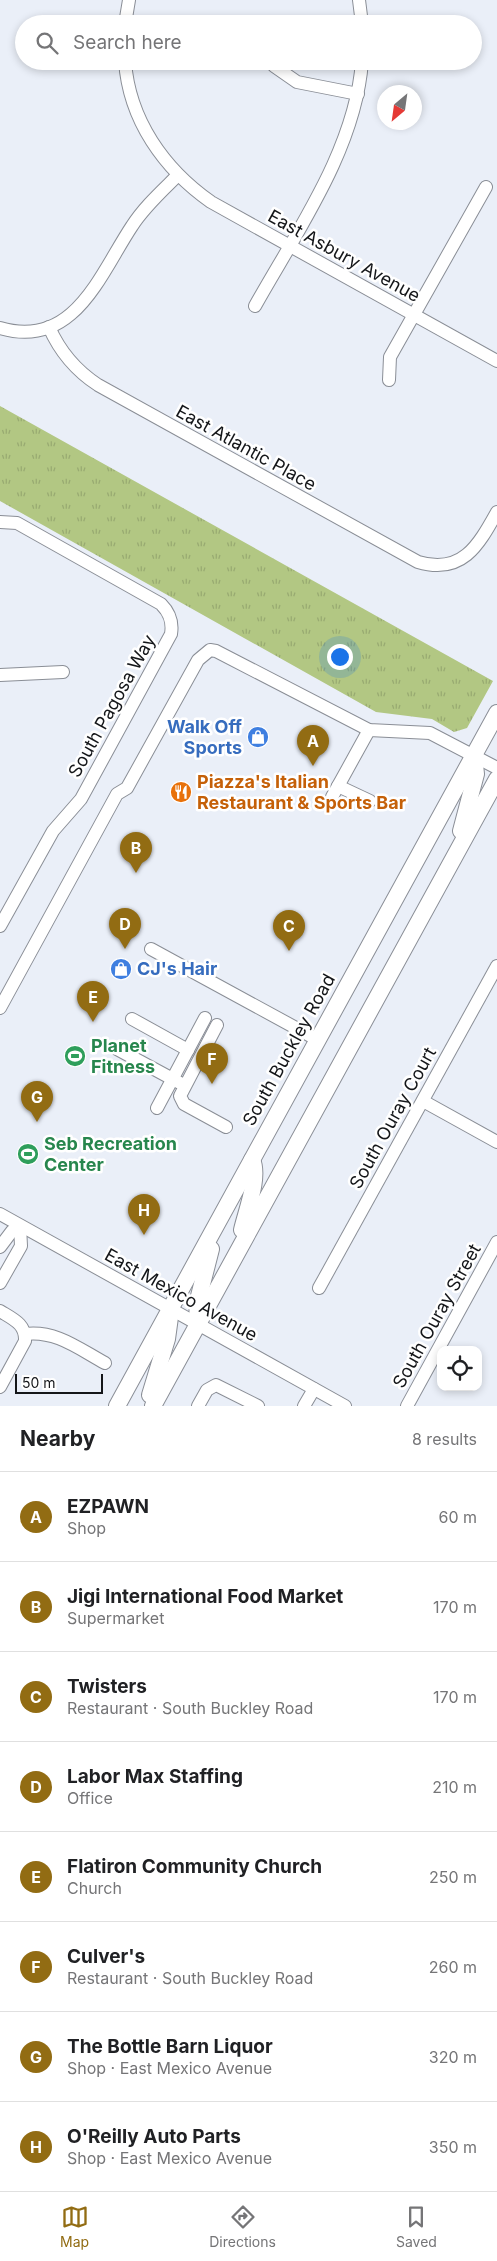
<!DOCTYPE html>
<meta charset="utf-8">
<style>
body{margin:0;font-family:Inter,sans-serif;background:#f6f6f6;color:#202124}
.controls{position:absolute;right:15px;bottom:15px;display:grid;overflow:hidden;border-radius:10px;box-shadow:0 2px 8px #0003}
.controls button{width:45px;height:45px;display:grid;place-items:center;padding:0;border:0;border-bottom:1px solid #e0e0e0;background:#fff;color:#202124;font:25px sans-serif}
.compass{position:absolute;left:377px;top:85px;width:45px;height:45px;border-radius:50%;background:#fff;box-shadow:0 2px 8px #0003;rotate:209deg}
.scale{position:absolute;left:15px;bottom:12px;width:88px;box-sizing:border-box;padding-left:5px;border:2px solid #141619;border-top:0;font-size:14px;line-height:18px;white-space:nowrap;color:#141619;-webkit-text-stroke:4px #fff;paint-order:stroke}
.you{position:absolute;left:339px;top:656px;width:18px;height:18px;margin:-12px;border:4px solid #fff;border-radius:50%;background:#1a73e8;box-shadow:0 0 0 8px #1a73e833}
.badge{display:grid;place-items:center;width:32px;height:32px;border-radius:50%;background:#926c13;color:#fff;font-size:16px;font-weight:700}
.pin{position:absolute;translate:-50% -41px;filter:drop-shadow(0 1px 2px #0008)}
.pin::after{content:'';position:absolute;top:26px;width:18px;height:15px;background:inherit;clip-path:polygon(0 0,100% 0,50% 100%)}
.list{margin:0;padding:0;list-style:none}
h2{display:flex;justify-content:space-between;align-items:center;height:65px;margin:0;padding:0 20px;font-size:21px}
h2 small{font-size:16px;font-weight:400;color:#757577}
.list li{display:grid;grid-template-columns:32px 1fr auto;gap:15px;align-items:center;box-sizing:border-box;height:90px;padding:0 20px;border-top:1px solid #e0e0e0}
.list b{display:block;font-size:19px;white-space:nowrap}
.list p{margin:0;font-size:16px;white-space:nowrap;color:#757577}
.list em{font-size:16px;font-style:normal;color:#757577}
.icon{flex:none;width:28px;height:28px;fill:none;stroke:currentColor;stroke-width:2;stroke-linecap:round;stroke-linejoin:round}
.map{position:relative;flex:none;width:497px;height:1406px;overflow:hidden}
.search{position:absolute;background:#fff;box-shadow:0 2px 8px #0003;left:15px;right:15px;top:15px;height:55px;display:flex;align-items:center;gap:12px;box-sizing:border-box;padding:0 18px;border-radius:28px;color:#757577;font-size:19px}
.sheet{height:785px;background:#fff}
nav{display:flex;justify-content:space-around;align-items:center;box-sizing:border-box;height:70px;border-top:1px solid #e0e0e0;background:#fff;font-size:14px;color:#757577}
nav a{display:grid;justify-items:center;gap:2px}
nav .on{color:#926c13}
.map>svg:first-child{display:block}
</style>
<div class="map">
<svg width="497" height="1406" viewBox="0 0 497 1406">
<defs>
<pattern id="grass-tufts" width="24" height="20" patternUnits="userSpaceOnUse" patternTransform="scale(1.25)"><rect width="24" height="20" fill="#b2c783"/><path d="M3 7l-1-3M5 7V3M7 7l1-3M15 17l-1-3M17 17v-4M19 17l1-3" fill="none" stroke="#98aa71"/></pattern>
</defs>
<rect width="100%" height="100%" fill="#eaeff8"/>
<!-- grass -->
<path fill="url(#grass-tufts)" d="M 0,406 L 493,681 L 467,728 L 454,732 L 432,719 L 376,712 L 0,501 Z"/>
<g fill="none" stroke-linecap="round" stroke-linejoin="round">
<!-- minor casing -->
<g stroke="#8a8e96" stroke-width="14">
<g id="minor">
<path d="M 359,0 L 362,24"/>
<path d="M 125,24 L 129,0"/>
<path d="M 125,61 C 129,120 164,169 211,202 L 497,361"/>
<path d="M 274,66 L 297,82 L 358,94"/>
<path d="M 255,306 C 297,231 356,148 362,61"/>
<path d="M 49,327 C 60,352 75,370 98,385 L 418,562 C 462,575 478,546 497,512"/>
<path d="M 0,328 C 74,350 100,274 132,226 C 144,207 162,191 178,175"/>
<path d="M 389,380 L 390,357 L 486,187"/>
<path d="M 0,522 L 17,523 L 161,604 C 170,613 173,622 171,634 L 81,799 L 53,831 L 0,926"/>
<path d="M 0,675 L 63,672"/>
<path d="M 338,786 L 370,801"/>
<path d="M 332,797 L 369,730"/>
<path d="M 151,949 L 318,1040"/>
<path d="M 0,1008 L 117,794 L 127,788 L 198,660 L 210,650 L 216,651 L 369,730 L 430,733 L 497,768"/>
<path d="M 132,1019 L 188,1050"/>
<path d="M 217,1025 L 180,1096 L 184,1104 L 226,1127"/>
<path d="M 117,1049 L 180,1083"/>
<path d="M 423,1101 L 497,1142"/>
<path d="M 157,1108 L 205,1018"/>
<path d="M 0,1214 L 345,1406"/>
<path d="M 0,1247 L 12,1231 L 20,1226"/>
<path d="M 0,1283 L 21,1246 L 20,1226"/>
<path d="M 319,1288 L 497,966"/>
<path d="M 0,1311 C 13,1319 26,1324 25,1341 L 0,1387"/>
<path d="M 25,1334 C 56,1330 79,1349 105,1363"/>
<path d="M 198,1406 L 207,1390 L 216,1385 L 258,1406"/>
<path d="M 304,1406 L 314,1389"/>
<path d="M 407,1406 L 497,1242"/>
</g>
</g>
<!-- major casing -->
<g stroke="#8a8e96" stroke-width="18">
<g id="major">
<path d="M 461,831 L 476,774 L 474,755"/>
<path d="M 242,1230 C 246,1212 260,1177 252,1160"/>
<path d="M 197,1322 L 198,1300 L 211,1249"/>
<path d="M 150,1395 L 167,1339 L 170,1317"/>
<path d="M 117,1406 L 497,713"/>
<path d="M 153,1406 L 497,779"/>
</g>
</g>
<!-- minor -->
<use href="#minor" stroke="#fff" stroke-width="12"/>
<!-- major -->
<use href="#major" stroke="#fff" stroke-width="16"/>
</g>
<!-- icons -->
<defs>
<g id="shop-disc" transform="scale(1.125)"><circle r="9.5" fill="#3f7fe0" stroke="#fff"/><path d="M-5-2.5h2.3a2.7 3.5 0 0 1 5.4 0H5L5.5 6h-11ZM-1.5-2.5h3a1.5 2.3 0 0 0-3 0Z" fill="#fff"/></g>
<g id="restaurant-disc" transform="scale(1.125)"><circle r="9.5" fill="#e8710a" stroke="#fff"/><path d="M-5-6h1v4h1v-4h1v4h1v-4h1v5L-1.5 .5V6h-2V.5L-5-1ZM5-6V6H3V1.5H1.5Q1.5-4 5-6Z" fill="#fff"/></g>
<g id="stadium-disc" transform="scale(1.125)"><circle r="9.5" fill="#2e9e5b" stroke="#fff"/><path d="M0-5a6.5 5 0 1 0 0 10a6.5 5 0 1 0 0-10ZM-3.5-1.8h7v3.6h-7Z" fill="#fff"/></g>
</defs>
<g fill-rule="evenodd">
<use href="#shop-disc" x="258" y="737"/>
<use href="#restaurant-disc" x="181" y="792"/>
<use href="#shop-disc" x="121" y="969"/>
<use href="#stadium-disc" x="75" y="1056"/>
<use href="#stadium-disc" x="28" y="1154"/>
</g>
<g text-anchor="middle" stroke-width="5" stroke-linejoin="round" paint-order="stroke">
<!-- street labels -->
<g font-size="18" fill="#141619" stroke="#fff">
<text transform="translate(344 256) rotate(29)" y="6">East Asbury Avenue</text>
<text transform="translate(246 448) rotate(29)" y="6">East Atlantic Place</text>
<text transform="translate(112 706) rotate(-61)" y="6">South Pagosa Way</text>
<text transform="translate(289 1050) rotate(-61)" y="6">South Buckley Road</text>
<text transform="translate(393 1118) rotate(-61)" y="6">South Ouray Court</text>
<text transform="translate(181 1295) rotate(29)" y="6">East Mexico Avenue</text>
<text transform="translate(437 1316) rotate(-61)" y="6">South Ouray Street</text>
</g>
<!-- shop labels -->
<g font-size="18" font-weight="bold" fill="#366cbe" stroke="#fff" text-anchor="end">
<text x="242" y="733">Walk Off<tspan x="242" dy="21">Sports</tspan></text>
<text x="137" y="975" text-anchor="start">CJ's Hair</text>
</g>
<!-- food labels -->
<g font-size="18" font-weight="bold" fill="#c56008" stroke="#fff" text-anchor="start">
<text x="197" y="788">Piazza's Italian<tspan x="197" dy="21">Restaurant &amp; Sports Bar</tspan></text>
</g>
<!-- leisure labels -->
<g font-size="18" font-weight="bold" fill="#27864d" stroke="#fff" text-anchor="start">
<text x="91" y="1052">Planet<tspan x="91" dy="21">Fitness</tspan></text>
<text x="44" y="1150">Seb Recreation<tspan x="44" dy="21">Center</tspan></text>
</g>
</g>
</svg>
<div class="controls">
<button><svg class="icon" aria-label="locate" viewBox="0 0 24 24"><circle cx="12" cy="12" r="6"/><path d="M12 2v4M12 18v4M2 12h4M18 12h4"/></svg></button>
</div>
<svg class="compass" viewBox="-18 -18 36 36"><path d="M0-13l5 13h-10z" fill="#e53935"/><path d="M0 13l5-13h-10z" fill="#757577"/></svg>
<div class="scale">50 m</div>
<div class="you"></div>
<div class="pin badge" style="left:313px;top:766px">A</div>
<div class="pin badge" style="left:136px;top:873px">B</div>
<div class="pin badge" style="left:289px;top:951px">C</div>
<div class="pin badge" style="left:125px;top:949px">D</div>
<div class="pin badge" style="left:93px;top:1022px">E</div>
<div class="pin badge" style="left:212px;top:1084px">F</div>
<div class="pin badge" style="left:37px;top:1122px">G</div>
<div class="pin badge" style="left:144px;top:1235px">H</div>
<div class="search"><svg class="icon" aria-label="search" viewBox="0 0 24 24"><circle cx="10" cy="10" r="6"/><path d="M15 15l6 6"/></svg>Search here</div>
</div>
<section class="sheet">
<h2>Nearby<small>8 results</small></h2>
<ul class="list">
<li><span class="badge">A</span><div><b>EZPAWN</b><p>Shop</p></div><em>60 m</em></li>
<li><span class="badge">B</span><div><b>Jigi International Food Market</b><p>Supermarket</p></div><em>170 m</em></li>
<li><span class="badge">C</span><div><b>Twisters</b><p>Restaurant · South Buckley Road</p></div><em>170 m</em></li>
<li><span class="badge">D</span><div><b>Labor Max Staffing</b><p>Office</p></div><em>210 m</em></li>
<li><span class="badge">E</span><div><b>Flatiron Community Church</b><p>Church</p></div><em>250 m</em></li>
<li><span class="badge">F</span><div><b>Culver's</b><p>Restaurant · South Buckley Road</p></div><em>260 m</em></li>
<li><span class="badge">G</span><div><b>The Bottle Barn Liquor</b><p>Shop · East Mexico Avenue</p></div><em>320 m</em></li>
<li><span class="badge">H</span><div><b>O'Reilly Auto Parts</b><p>Shop · East Mexico Avenue</p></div><em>350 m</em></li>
</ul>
</section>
<nav>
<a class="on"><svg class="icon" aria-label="map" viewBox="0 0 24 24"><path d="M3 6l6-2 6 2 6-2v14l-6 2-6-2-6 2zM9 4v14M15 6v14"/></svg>Map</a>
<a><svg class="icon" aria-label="directions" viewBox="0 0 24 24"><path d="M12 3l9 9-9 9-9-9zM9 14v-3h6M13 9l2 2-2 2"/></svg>Directions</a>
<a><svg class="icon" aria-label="saved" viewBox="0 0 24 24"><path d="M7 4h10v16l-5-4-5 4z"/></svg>Saved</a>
</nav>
